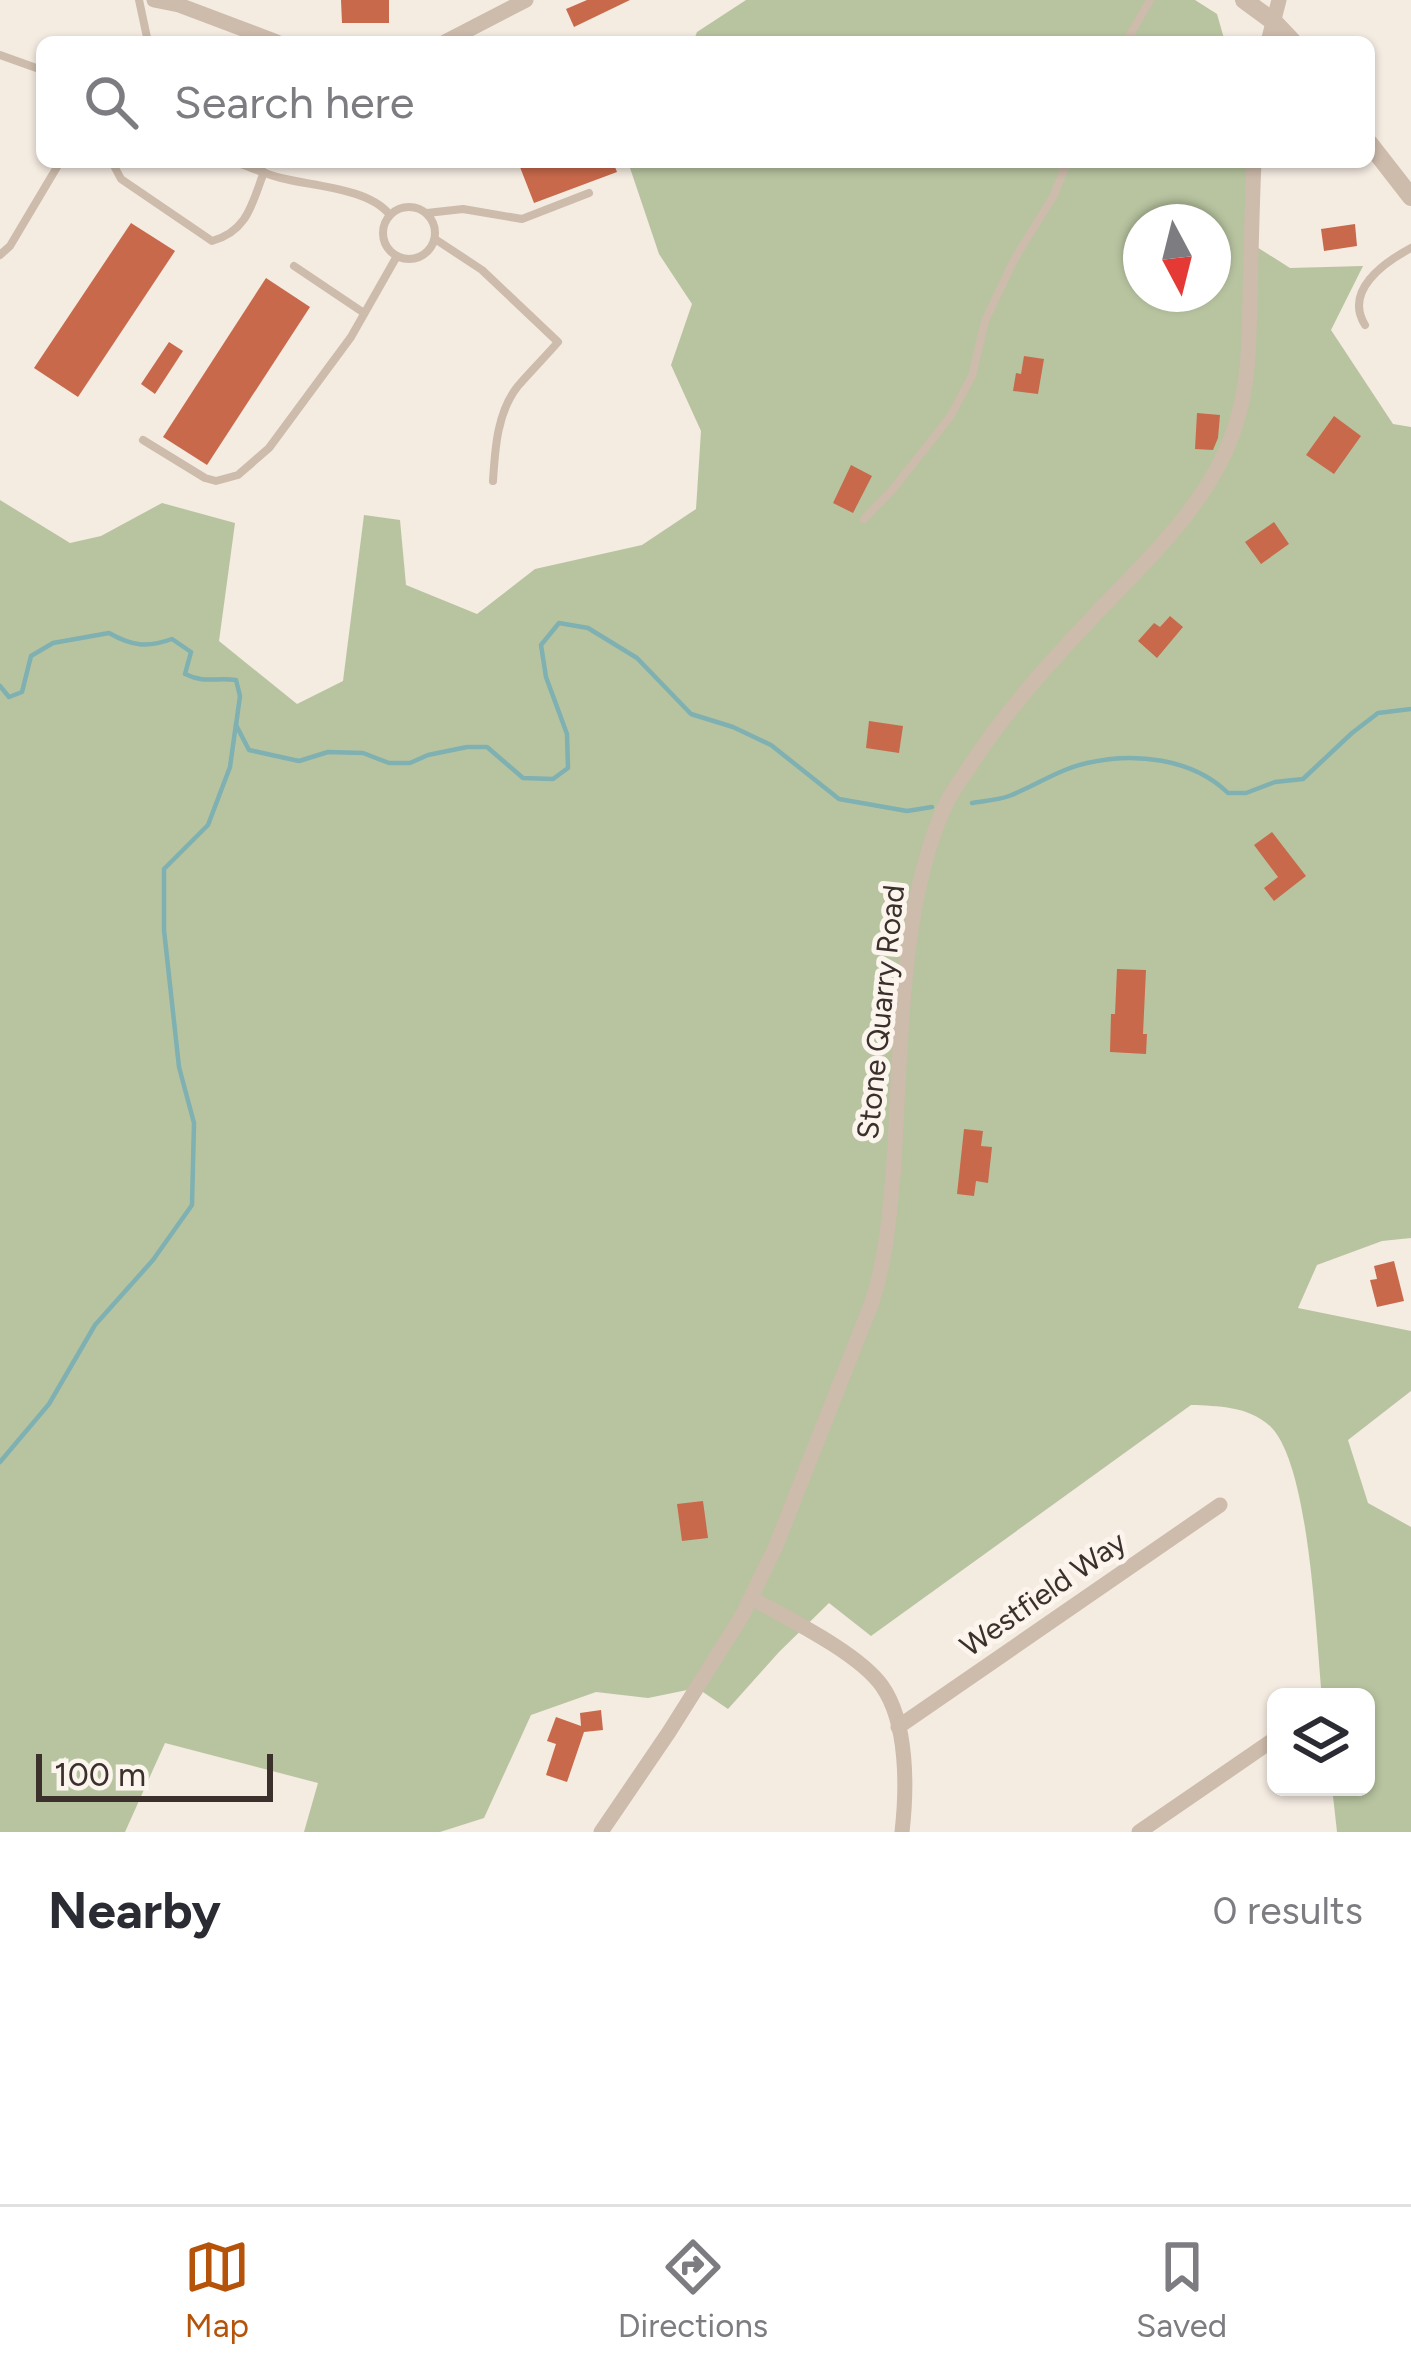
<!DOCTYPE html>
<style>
body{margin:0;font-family:Figtree,sans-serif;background:#f2f2f3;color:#2b2b33}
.controls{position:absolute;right:36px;bottom:36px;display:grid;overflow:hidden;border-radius:18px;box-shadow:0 3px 9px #0004}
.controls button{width:108px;height:108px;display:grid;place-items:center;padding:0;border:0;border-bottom:3px solid #e1e1e2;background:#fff;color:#2b2b33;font:60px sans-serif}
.compass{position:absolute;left:1123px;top:204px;width:108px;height:108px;border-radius:50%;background:#fff;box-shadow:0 3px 9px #0004;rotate:173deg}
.scale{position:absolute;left:36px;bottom:30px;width:237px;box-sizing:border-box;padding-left:12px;border:6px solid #3b302b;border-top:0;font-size:33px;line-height:42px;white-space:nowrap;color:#3b302b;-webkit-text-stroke:9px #fbf5ee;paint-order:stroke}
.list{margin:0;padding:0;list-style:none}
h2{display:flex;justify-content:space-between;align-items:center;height:156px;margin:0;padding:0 48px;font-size:51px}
h2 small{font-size:39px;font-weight:400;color:#7c7c81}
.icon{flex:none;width:66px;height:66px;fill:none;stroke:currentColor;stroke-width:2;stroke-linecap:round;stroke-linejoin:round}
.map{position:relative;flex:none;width:1411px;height:1832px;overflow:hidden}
.search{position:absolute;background:#fff;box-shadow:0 3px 9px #0004;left:36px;right:36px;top:36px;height:132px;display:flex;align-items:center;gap:30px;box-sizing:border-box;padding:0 42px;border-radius:18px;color:#7c7c81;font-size:45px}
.sheet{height:372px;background:#fff}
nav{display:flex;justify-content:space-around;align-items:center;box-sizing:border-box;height:168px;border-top:3px solid #e1e1e2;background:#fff;font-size:33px;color:#7c7c81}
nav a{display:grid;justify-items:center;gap:6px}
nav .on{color:#b45309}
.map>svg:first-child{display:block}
</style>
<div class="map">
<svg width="1411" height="1832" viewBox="0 0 1411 1832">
<rect width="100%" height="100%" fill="#f4ebe1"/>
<!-- green -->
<g fill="#b8c4a0" fill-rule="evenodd">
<path d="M 746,0 L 1195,0 L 1217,14 L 1225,42 L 693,42 L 697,32 Z"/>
<path d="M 628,162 L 1247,162 L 1252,244 L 1290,268 L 1363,266 L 1331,330 L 1393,424 L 1411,427 L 1411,1238 L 1382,1241 L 1317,1265 L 1298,1308 L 1411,1331 L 1411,1391 L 1348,1440 L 1368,1503 L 1411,1527 L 1411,1832 L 1337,1832 L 1332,1787 L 1366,1787 L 1366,1697 L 1322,1697 C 1316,1637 1310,1464 1270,1426 C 1248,1406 1218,1406 1191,1405 L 871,1636 L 829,1603 L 779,1652 L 728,1709 L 697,1688 L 648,1698 L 596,1692 L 531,1715 L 484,1818 L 440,1832 L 304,1832 L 318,1783 L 165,1743 L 125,1832 L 0,1832 L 0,500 L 70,543 L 101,536 L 162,503 L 235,523 L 219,641 L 297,704 L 343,681 L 364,515 L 400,520 L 406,585 L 477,614 L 535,569 L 642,545 L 696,509 L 701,431 L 671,365 L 692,304 L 659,254 ZM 1141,222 L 1213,222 L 1213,294 L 1141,294 Z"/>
</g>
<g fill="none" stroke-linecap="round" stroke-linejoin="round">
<!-- stream -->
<g stroke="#7fb0b2" stroke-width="4.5">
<path d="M 0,686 L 9,697 L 22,692 L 31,656 L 53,643 L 109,633 C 132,646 147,648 172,639 L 191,652 L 185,674 C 206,684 215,677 236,680 L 240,696 L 236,725 L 249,750 L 299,761 L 328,752 L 363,753 L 389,763 L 410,763 L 428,755 L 467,747 L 487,747 L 523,778 L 553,779 L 568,768 L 567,734 L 546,677 L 541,645 L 559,623 L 588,628 L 637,658 L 691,714 L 733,727 L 771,745 L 839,799 L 907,811 L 932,807"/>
<path d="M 972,803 C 984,801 998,800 1009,796 C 1035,786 1059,769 1087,763 C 1134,752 1192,758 1228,793 L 1246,793 L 1275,782 L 1303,779 L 1352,733 L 1378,713 L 1411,709"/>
<path d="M 0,1462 L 49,1404 L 95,1325 L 153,1260 L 192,1205 L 194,1123 L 179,1067 L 164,930 L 164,869 L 208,825 L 230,767 L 236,724"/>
</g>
</g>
<!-- building -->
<g fill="#c8694b">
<path d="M 341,0 L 389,0 L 389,23 L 342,23 Z"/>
<path d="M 587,0 L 630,0 L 574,27 L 566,9 Z"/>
<path d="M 518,162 L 613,162 L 617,172 L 534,203 Z"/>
<path d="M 131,223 L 175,251 L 78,397 L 34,368 Z"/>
<path d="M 1355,224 L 1357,246 L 1324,251 L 1321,229 Z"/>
<path d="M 266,278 L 310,307 L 207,465 L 163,437 Z"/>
<path d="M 169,342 L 183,351 L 155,394 L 141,384 Z"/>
<path d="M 1024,356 L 1044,359 L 1038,394 L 1013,391 L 1016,373 L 1021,374 Z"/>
<path d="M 1197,413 L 1220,415 L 1218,438 L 1213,450 L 1195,449 Z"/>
<path d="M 1334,416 L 1361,436 L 1334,474 L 1306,455 Z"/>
<path d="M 851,465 L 872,476 L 853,513 L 833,503 Z"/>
<path d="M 1274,522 L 1289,544 L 1261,564 L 1245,542 Z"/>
<path d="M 1170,616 L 1183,627 L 1157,658 L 1138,641 L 1154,623 L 1160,627 Z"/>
<path d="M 869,721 L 903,726 L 899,753 L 866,748 Z"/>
<path d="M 1272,832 L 1306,876 L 1274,901 L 1264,888 L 1278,877 L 1254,845 Z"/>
<path d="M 1117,969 L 1146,970 L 1143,1034 L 1147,1034 L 1146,1054 L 1110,1052 L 1111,1014 L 1115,1014 Z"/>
<path d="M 964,1129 L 983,1131 L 981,1146 L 992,1147 L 988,1183 L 976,1181 L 974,1196 L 957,1194 Z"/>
<path d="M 1394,1261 L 1404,1301 L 1377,1307 L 1370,1280 L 1377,1279 L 1374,1266 Z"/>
<path d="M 703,1501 L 708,1538 L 682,1541 L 677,1504 Z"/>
<path d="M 601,1710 L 603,1730 L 584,1732 L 567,1782 L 546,1775 L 556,1744 L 547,1741 L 556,1717 L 581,1726 L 580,1713 Z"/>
</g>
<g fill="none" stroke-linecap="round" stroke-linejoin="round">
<!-- service -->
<g stroke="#cdbbac" stroke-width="8">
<path d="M 139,0 L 148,42"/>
<path d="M 1126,42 L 1150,0"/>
<path d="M 0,55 L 42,70"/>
<path d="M 112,162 L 121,179 L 212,241 C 248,231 252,203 264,172"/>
<path d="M 235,162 C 250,167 265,174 281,178 C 312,186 368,188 389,214"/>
<circle cx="409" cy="233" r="26"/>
<path d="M 427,213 L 463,209 L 522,219 L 589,193"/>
<path d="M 435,239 L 482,270 L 558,342 C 545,357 531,371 518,386 C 497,412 495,449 493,481"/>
<path d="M 0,255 L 10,246 L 60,162"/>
<path d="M 294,266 L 364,313"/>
<path d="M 1365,325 C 1344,291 1383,263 1411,248"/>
<path d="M 143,440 L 205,478 L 216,481 L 238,475 L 269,448 L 351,337 L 397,256"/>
<path d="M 864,519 L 893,489 L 950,417 L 972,376 L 985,321 L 1015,258 L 1054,195 L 1067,162"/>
</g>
<!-- minor -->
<g stroke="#cdbbac" stroke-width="15">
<path d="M 154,0 L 179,5 L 277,42"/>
<path d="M 445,42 L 526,0"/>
<path d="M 1268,42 L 1279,0"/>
<path d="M 751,1598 C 787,1618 859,1653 882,1686 C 908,1723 907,1789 902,1832"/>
<path d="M 898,1727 L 1220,1505"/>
<path d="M 601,1832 L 669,1732 L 742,1616 L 775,1548 L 871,1305 C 887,1258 890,1211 894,1162 C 901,1052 899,904 946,804 C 952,791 962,778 970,766 C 1009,706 1060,651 1110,599 C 1159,549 1215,493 1236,424 C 1249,384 1249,340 1250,298 C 1251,253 1252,207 1254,162"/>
<path d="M 1139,1832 L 1276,1738"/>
</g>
<!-- tertiary -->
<g stroke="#cdbbac" stroke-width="18">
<path d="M 1244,0 L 1274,22 L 1293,42"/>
<path d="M 1369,143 L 1411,197"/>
</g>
</g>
<g text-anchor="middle" stroke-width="10" stroke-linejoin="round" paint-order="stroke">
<!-- street labels -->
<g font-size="30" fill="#3b302b" stroke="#fbf5ee">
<text transform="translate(881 1012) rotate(-84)" y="10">Stone Quarry Road</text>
<text transform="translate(1043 1594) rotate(-35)" y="10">Westfield Way</text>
</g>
</g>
</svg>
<div class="controls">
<button><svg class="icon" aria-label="layers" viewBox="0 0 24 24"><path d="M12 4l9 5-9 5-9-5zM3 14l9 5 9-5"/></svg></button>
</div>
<svg class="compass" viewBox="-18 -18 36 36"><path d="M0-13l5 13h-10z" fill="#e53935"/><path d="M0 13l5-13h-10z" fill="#7c7c81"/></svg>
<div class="scale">100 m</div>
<div class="search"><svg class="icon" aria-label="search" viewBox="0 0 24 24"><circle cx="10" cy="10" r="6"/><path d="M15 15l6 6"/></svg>Search here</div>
</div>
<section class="sheet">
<h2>Nearby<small>0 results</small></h2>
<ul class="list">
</ul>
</section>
<nav>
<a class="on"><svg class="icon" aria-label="map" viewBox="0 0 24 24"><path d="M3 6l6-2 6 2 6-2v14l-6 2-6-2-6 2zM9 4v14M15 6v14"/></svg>Map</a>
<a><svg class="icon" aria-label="directions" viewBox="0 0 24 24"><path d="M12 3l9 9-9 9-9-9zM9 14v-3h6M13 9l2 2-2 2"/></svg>Directions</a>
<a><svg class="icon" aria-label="saved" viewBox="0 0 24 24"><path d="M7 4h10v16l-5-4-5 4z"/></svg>Saved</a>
</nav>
